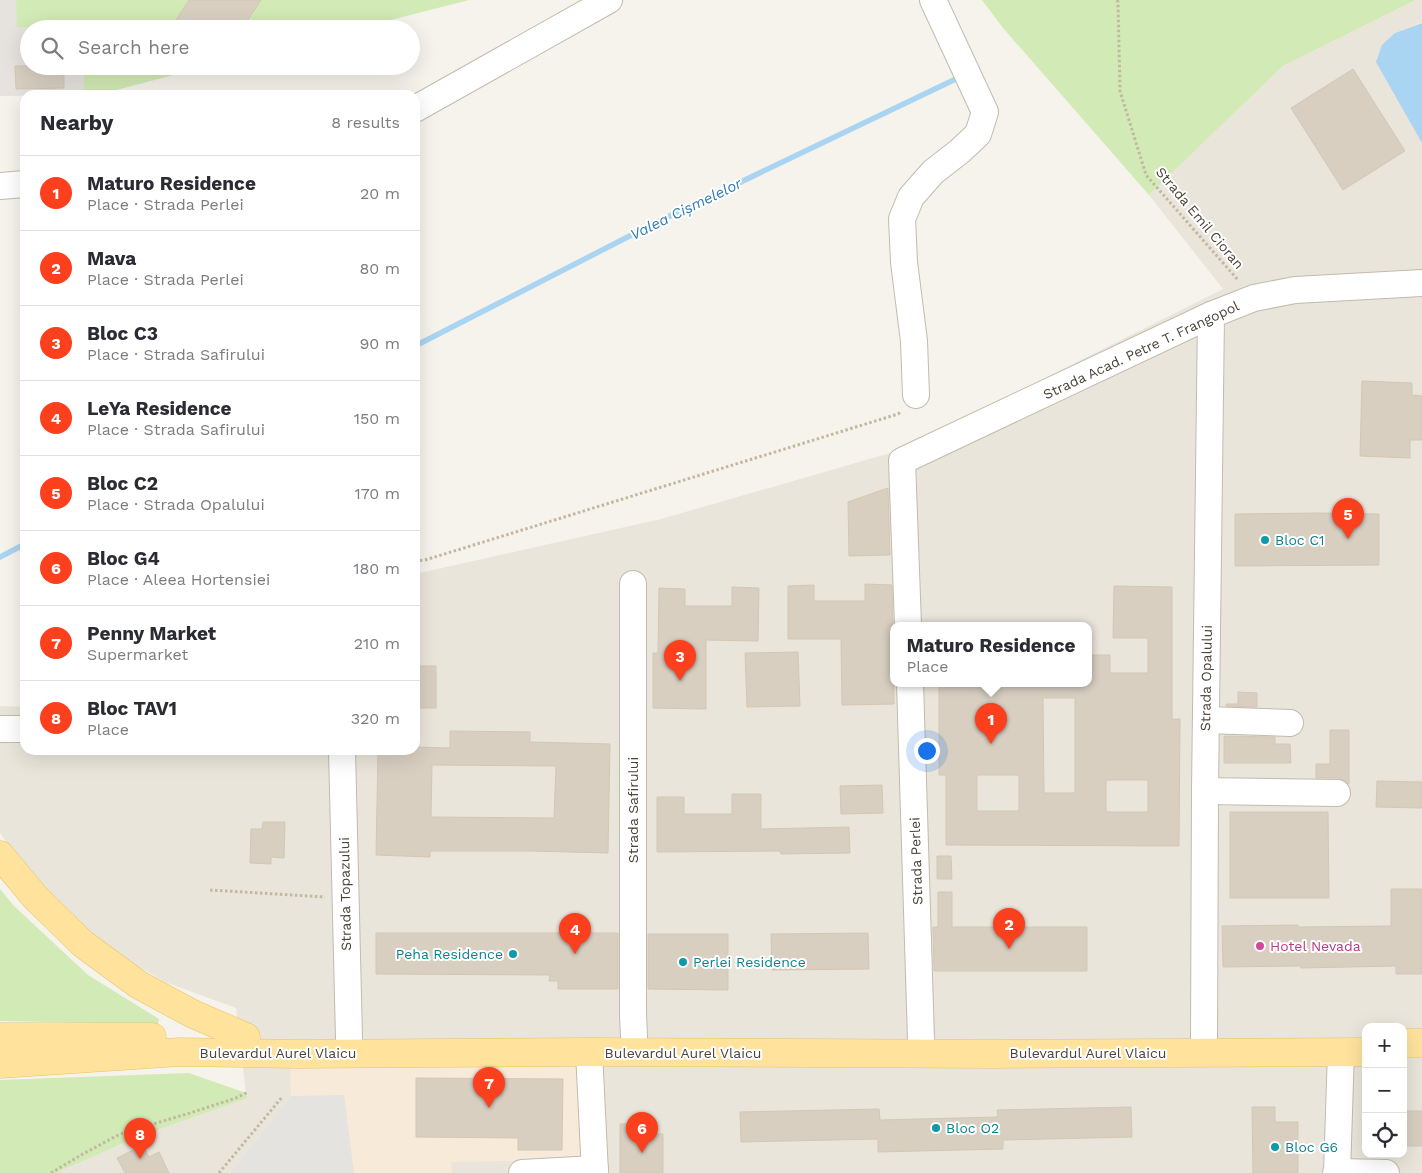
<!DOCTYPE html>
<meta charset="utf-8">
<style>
body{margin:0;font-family:"Work Sans",sans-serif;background:#f7f7f7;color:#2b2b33}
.controls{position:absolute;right:15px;bottom:15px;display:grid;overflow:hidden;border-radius:10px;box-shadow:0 5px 20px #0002}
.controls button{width:45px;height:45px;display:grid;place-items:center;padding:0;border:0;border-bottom:1px solid #e1e1e2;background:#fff;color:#2b2b33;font:25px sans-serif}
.you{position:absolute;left:926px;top:750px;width:18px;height:18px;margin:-12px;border:4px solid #fff;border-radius:50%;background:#1a73e8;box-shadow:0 0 0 8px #1a73e833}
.badge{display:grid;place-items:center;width:32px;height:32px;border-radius:50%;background:#fc3f1d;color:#fff;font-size:16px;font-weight:700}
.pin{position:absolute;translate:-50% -41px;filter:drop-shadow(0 1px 2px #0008)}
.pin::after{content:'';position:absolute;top:26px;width:18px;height:15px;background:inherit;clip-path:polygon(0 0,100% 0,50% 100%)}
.popup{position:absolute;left:890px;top:622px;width:202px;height:65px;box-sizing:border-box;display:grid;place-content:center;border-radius:10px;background:#fff;filter:drop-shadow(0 1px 4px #0005);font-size:16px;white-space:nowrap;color:#7c7c81}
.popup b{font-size:19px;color:#2b2b33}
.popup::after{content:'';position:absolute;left:50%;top:100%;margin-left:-10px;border:10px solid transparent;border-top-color:#fff}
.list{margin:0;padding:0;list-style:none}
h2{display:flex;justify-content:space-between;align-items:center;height:65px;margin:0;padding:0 20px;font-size:21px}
h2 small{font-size:16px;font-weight:400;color:#7c7c81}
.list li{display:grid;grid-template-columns:32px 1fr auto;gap:15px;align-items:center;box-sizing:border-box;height:75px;padding:0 20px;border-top:1px solid #e1e1e2}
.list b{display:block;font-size:19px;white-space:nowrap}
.list p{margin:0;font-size:16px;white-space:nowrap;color:#7c7c81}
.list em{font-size:16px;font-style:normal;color:#7c7c81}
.icon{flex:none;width:28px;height:28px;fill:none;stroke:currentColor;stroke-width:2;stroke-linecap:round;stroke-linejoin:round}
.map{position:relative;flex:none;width:1422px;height:1173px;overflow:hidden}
.search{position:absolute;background:#fff;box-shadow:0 5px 20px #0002;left:20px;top:20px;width:400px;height:55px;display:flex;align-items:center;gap:12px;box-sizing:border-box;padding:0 18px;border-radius:28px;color:#7c7c81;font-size:19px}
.panel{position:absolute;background:#fff;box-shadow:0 5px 20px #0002;left:20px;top:90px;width:400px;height:665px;border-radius:15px}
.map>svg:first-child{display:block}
</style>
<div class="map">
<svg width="1422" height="1173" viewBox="0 0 1422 1173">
<rect width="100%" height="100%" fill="#f6f3ec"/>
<!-- residential -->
<path fill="#eae5da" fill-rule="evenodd" d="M 1416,0 L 1422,0 L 1422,22 L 1395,33 L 1422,143 L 1422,1173 L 56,1173 L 135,1138 L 246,1098 L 246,1093 L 236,1008 L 165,982 L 115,953 L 81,929 L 37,884 L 0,833 L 0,706 L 25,707 L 25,750 L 415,750 L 415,574 L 661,519 L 904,449 L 1223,289 L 1149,195 L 1283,66 ZM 894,625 L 1088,625 L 1088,683 L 894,683 ZM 1366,1027 L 1403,1027 L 1403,1154 L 1366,1154 Z"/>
<!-- commercial -->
<path fill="#f7ead8" d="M 584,1063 L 586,1159 L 451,1162 L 452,1173 L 229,1173 L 291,1096 L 290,1068 Z"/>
<!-- industrial -->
<path fill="#e6e2dd" d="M 0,0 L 16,0 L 18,27 L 64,29 L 29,29 L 29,66 L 83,66 L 84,95 L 0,96 Z"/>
<!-- green -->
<g fill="#d2eab5">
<path d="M 16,0 L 469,0 L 356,29 L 64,29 L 17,27 Z"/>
<path d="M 982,0 L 1416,0 L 1283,66 L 1149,195 L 1003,28 Z"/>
<path d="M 83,66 L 208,66 L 105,93 L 84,95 Z"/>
<path d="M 0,889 L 14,906 L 88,975 L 159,1019 L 158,1024 L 0,1021 Z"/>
<path d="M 189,1073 L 246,1093 L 247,1098 L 135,1138 L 56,1173 L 0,1173 L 0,1080 Z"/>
</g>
<!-- parking -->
<path fill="#e5e3e0" d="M 344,1095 L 354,1173 L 231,1173 L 231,1171 L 291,1096 Z"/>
<!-- water -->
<path fill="#a9d4f2" d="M 1422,23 L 1422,143 L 1376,62 L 1382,45 L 1395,33 Z"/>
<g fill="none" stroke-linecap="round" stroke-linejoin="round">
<!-- stream -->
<g stroke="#a9d4f2" stroke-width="5.5">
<path d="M 415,346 L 653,224 L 960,77"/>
<path d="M 0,557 L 25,544"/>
</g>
</g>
<!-- building -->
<g fill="#d8cfc1" stroke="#d3c7b4" fill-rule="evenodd">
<path d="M 189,0 L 261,0 L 242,29 L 170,29 Z"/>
<path d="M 15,66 L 64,66 L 64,88 L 16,89 Z"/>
<path d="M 1353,69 L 1405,151 L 1343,190 L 1291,108 Z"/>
<path d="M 1362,381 L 1412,383 L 1412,395 L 1422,396 L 1422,440 L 1410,440 L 1410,458 L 1360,456 Z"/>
<path d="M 888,488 L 890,555 L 849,556 L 848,502 Z"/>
<path d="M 1318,513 L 1379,514 L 1379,565 L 1235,566 L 1235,514 Z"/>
<path d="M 865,584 L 892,585 L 894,704 L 842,705 L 841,639 L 788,639 L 788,586 L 814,585 L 814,601 L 865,601 Z"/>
<path d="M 1114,586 L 1172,587 L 1172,719 L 1180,719 L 1179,846 L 946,845 L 946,775 L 939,775 L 939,683 L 1088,683 L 1088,655 L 1110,655 L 1110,673 L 1148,673 L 1148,638 L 1113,638 ZM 1043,698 L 1075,698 L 1075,793 L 1044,793 ZM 977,775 L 1019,775 L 1019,811 L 977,811 ZM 1106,780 L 1148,780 L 1148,812 L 1106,812 Z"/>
<path d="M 732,587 L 759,588 L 758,641 L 706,640 L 706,709 L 653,708 L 653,653 L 658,653 L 659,588 L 685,589 L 685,606 L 732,606 Z"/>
<path d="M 798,652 L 800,706 L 747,707 L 745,653 Z"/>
<rect x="415" y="666" width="21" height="42"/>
<path d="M 1238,692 L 1257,693 L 1257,707 L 1226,706 L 1226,704 L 1238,704 Z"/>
<path d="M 1330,730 L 1349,730 L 1349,784 L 1344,780 L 1338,778 L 1316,778 L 1316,764 L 1330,764 Z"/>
<path d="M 450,731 L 530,732 L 530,742 L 610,744 L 608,853 L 531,851 L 430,851 L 430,857 L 376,855 L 378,750 L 415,750 L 415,747 L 450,748 ZM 432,765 L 556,766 L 554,818 L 431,817 Z"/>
<path d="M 1224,736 L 1275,737 L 1275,744 L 1290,744 L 1291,763 L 1224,763 Z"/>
<path d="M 1377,781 L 1422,782 L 1422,808 L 1376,807 Z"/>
<path d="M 882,785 L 883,813 L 841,814 L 840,786 Z"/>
<path d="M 732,794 L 761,794 L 761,829 L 849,827 L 850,853 L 781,854 L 780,851 L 657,852 L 657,797 L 684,797 L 684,814 L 732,814 Z"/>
<path d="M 1230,812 L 1328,812 L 1329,898 L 1230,898 Z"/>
<path d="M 263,822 L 285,822 L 284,858 L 271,857 L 271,864 L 250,863 L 251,829 L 262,829 Z"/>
<path d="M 937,856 L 951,856 L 952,879 L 937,879 Z"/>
<path d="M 1391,889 L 1422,889 L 1422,974 L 1396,974 L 1396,966 L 1301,968 L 1301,966 L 1223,967 L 1222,926 L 1298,925 L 1298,927 L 1391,926 Z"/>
<path d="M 938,892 L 952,892 L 952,927 L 1087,927 L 1087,971 L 934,971 L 933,927 L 938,927 Z"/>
<path d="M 376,933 L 618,933 L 618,989 L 558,989 L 558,981 L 549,981 L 550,975 L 376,974 Z"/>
<path d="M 868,933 L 869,969 L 772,970 L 771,934 Z"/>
<path d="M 648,934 L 728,934 L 728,990 L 648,989 Z"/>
<path d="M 416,1078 L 563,1079 L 562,1150 L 518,1150 L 518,1138 L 416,1137 Z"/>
<path d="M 1131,1107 L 1132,1137 L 1003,1140 L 1003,1149 L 878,1152 L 878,1139 L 741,1142 L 740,1112 L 879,1109 L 880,1120 L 998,1117 L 997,1110 Z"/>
<path d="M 1252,1107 L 1275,1107 L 1275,1122 L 1298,1122 L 1298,1173 L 1253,1173 Z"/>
<rect x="1403" y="1111" width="19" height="35"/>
<path d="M 620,1124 L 643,1124 L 643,1134 L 663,1134 L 663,1173 L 620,1173 Z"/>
<path d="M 143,1145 L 149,1157 L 159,1152 L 169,1173 L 125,1173 L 117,1158 Z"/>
</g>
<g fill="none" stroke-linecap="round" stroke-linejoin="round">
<!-- minor casing -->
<g stroke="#c2bbae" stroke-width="28">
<g id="minor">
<path d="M 415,109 L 609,0"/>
<path d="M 0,186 L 25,184"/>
<path d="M 916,395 L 914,341 L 904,262 L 902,219 L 911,197 L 933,172 L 960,151 L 978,134 L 985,112 L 933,0"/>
<path d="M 633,584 L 633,1015 L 634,1036"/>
<path d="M 908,625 L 902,461 L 1211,315 L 1254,298 L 1295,290 L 1422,283"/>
<path d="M 910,683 L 921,1040"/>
<path d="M 1206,720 L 1290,723"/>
<path d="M 0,729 L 25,729"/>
<path d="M 342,750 L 349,1038"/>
<path d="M 1205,791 L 1337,793"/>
<path d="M 1204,1042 L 1205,791 L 1211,315"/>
<path d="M 589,1052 L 595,1173"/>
<path d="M 1337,1172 L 1386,1173"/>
<path d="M 522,1173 L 595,1169"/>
<path d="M 1336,1173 L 1337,1172 L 1341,1052"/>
</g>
</g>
<!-- major casing -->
<g stroke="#e6c16a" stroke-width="29">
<g id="major">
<path d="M 0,855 L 35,897 L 83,944 L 139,985 L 193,1014 L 246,1037"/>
<path d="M 0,1037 L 152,1037"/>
<path d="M 1403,1043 L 1422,1043"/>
<path d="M 0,1064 L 180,1052 L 297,1054 L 589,1052 L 992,1054 L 1366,1052"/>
</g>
</g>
<!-- path -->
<g stroke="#c4b79f" stroke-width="3" stroke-dasharray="2.5 2.5" stroke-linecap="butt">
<path d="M 1117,0 L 1118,2 L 1120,91 L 1146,175 L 1238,280"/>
<path d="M 415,561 L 425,560 L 898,414 L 902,411"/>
<path d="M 210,890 L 325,897"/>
<path d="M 51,1173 L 81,1155 L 120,1134 L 190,1113 L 236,1098 L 248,1092"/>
<path d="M 219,1173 L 283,1096"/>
</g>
<!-- minor -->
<use href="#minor" stroke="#fff" stroke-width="26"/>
<!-- major -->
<use href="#major" stroke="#ffe39c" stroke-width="28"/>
</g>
<!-- markers -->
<g fill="#0f9aa8" stroke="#fff" stroke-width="2">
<circle cx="1265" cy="540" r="5"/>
<circle cx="513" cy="954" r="5"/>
<circle cx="683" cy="962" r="5"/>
<circle cx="936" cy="1128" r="5"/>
<circle cx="1275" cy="1147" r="5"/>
</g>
<circle fill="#d1479c" stroke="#fff" stroke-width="2" cx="1260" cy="946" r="5"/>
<g text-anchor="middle" stroke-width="4" stroke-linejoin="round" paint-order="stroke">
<!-- street labels -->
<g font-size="14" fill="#4b4439" stroke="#fff">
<text transform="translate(1200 218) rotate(50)" y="5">Strada Emil Cioran</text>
<text transform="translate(1141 350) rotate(-25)" y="5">Strada Acad. Petre T. Frangopol</text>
<text transform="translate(1206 678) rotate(-89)" y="5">Strada Opalului</text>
<text transform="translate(633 810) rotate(-90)" y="5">Strada Safirului</text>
<text transform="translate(916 861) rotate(-92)" y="5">Strada Perlei</text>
<text transform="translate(345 894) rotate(-91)" y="5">Strada Topazului</text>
<text x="278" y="1058">Bulevardul Aurel Vlaicu</text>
<text x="683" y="1058">Bulevardul Aurel Vlaicu</text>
<text x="1088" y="1058">Bulevardul Aurel Vlaicu</text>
</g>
<!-- culture labels -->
<g font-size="14" fill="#0d838f" stroke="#fff" text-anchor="start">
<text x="1275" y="545">Bloc C1</text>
<text x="503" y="959" text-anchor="end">Peha Residence</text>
<text x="693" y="967">Perlei Residence</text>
<text x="946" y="1133">Bloc O2</text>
<text x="1285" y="1152">Bloc G6</text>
</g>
<!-- hotel labels -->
<g font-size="14" fill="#b23c85" stroke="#fff" text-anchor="start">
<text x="1270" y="951">Hotel Nevada</text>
</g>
<!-- water labels -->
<g font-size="15" font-style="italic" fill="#2e7ab2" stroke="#fff">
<text transform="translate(686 209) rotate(-26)" y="5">Valea Cișmelelor</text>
</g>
</g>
</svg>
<div class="controls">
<button>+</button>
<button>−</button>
<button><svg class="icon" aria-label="locate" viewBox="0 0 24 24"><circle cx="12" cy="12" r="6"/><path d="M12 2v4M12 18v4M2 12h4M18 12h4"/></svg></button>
</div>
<div class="you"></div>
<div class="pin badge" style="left:991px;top:744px">1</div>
<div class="popup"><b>Maturo Residence</b>Place</div>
<div class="pin badge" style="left:1009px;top:949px">2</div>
<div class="pin badge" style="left:680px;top:681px">3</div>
<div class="pin badge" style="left:575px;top:954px">4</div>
<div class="pin badge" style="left:1348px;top:539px">5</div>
<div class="pin badge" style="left:642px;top:1153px">6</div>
<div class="pin badge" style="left:489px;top:1108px">7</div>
<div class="pin badge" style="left:140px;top:1159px">8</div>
<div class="search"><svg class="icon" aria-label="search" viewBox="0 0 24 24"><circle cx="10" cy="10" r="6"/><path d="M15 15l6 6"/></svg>Search here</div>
<section class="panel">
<h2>Nearby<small>8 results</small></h2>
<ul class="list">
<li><span class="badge">1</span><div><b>Maturo Residence</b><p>Place · Strada Perlei</p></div><em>20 m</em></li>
<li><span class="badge">2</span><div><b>Mava</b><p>Place · Strada Perlei</p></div><em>80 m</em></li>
<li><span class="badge">3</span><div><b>Bloc C3</b><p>Place · Strada Safirului</p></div><em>90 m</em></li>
<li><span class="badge">4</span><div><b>LeYa Residence</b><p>Place · Strada Safirului</p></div><em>150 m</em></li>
<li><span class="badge">5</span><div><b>Bloc C2</b><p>Place · Strada Opalului</p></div><em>170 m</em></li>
<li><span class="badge">6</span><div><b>Bloc G4</b><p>Place · Aleea Hortensiei</p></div><em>180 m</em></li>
<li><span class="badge">7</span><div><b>Penny Market</b><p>Supermarket</p></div><em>210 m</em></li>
<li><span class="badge">8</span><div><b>Bloc TAV1</b><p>Place</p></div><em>320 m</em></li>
</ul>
</section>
</div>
